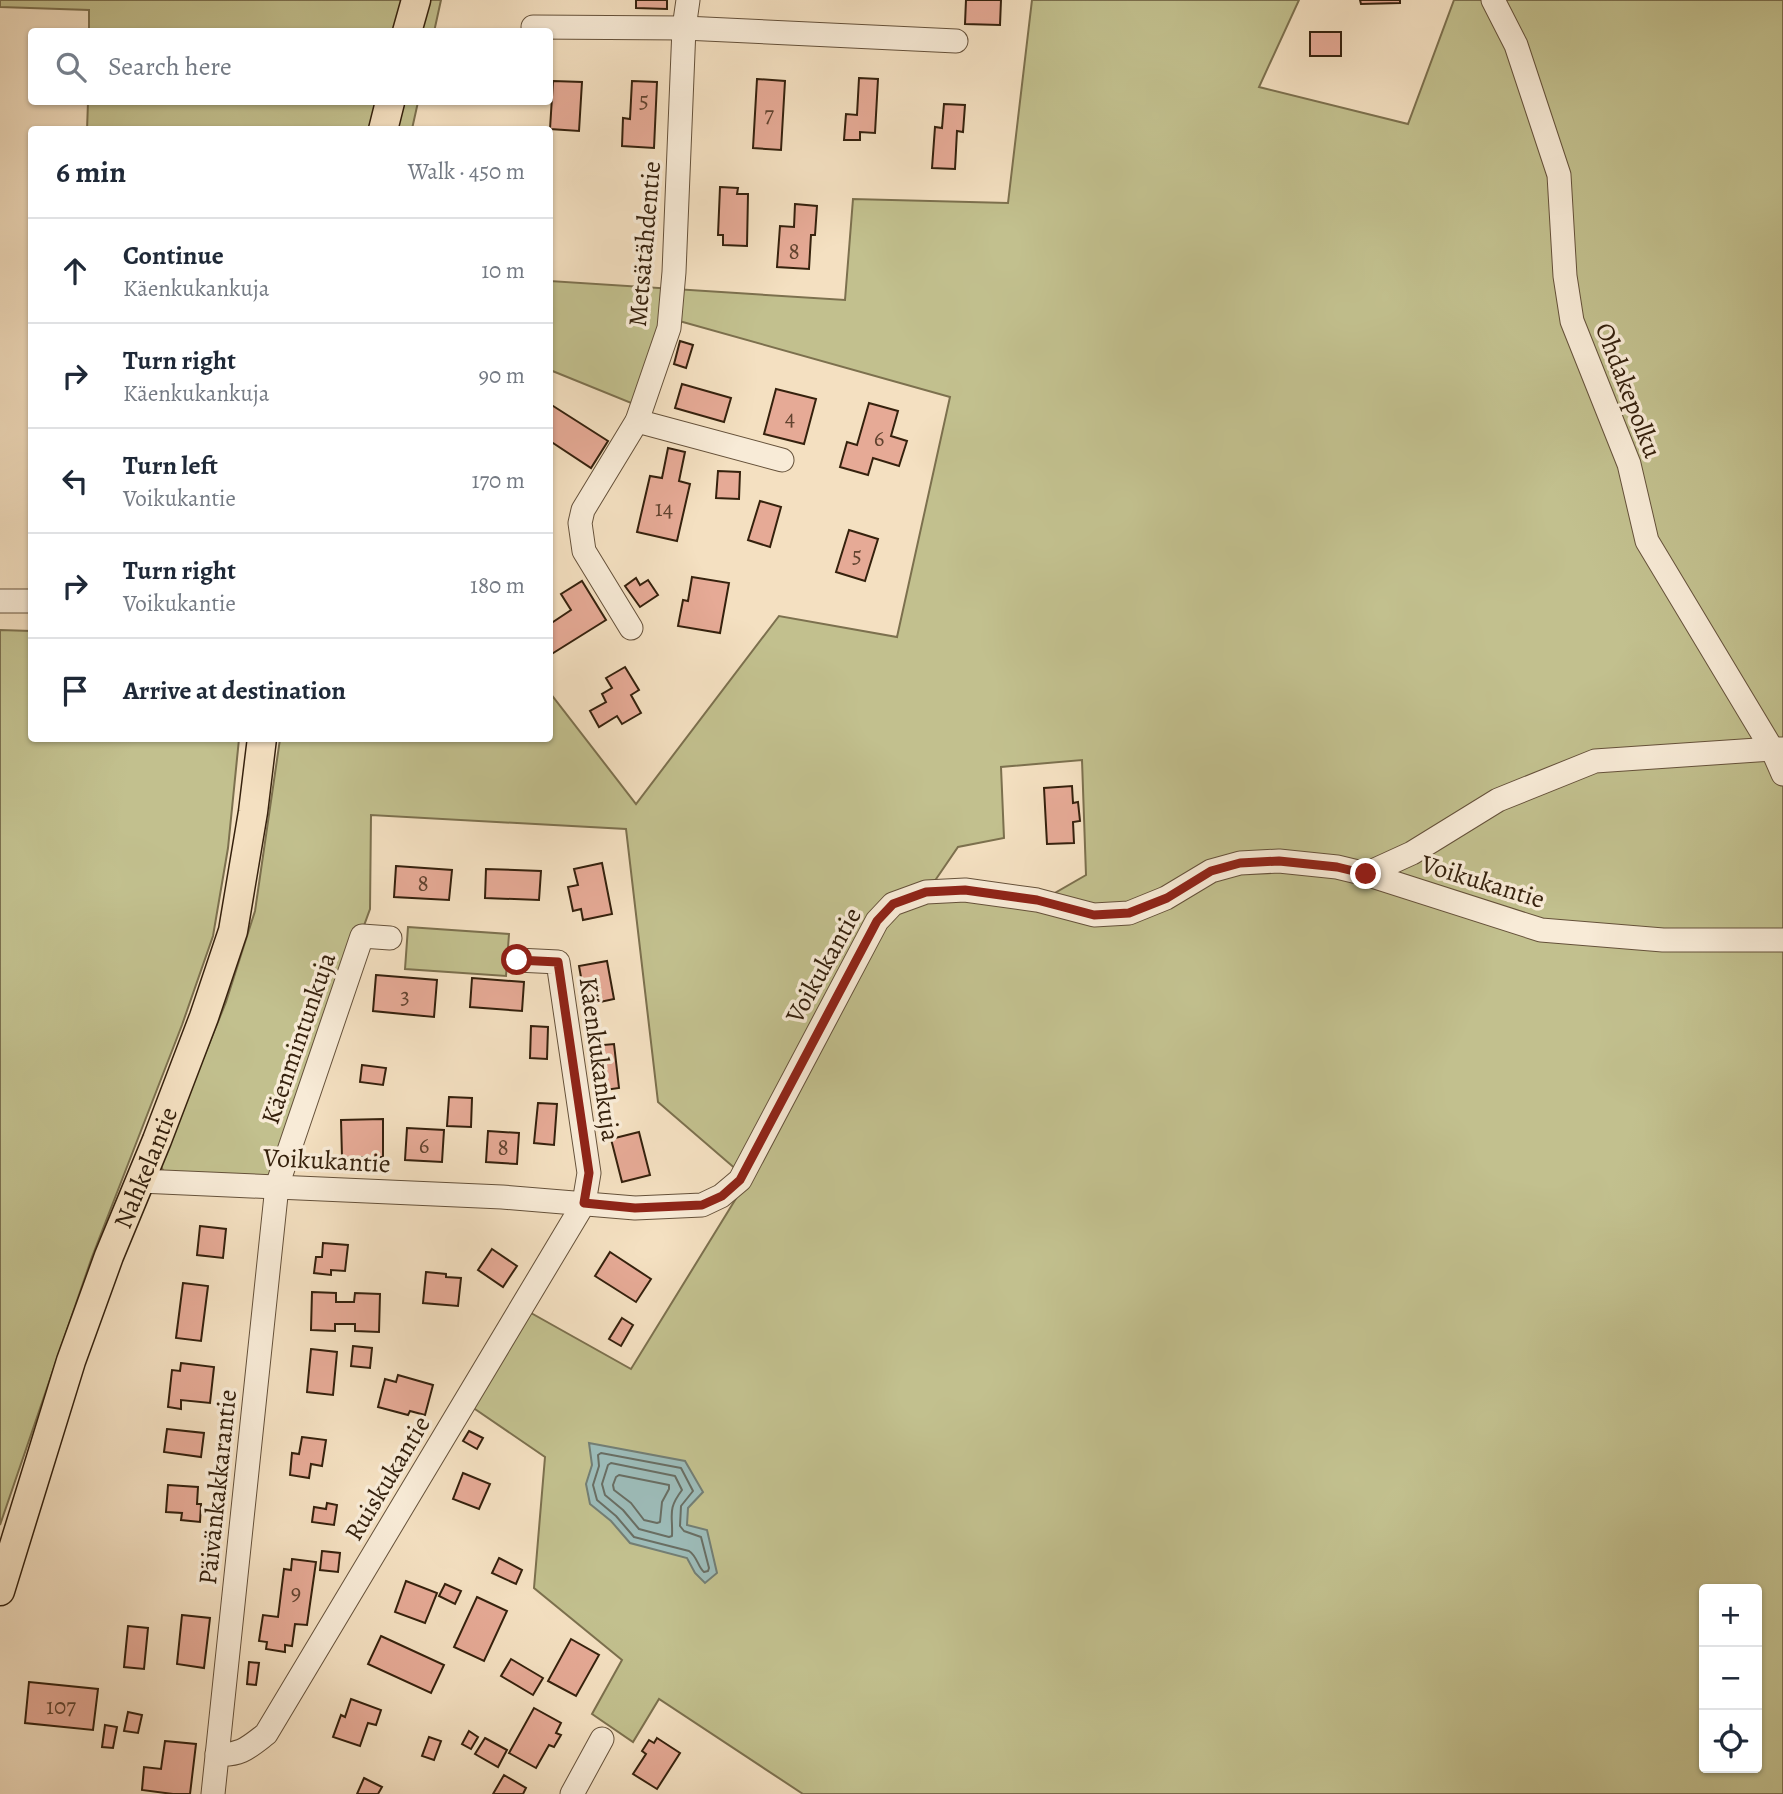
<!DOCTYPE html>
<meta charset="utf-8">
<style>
body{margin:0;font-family:Alegreya,serif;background:#f2f2f3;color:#1f2937}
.controls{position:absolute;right:21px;bottom:21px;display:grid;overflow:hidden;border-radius:7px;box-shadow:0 2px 5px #0004}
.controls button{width:63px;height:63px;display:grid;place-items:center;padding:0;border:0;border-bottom:2px solid #e0e1e3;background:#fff;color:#1f2937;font:35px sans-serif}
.stop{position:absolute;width:21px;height:21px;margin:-16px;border:5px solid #8f2418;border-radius:50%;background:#fff}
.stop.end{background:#8f2418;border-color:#fff;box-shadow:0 2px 7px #0008}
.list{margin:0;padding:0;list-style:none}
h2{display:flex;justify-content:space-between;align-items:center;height:91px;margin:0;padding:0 28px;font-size:30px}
h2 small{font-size:23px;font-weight:400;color:#747a83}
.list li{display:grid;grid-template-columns:46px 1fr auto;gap:21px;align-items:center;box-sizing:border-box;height:105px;padding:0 28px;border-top:2px solid #e0e1e3}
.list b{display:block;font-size:26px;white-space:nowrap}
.list p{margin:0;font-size:23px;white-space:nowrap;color:#747a83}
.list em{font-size:23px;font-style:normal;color:#747a83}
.icon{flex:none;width:38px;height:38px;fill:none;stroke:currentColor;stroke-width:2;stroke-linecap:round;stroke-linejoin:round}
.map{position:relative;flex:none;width:1783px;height:1794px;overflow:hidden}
.search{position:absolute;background:#fff;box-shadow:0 2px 5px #0004;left:28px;top:28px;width:525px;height:77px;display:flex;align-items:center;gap:18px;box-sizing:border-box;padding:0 24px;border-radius:7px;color:#747a83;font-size:26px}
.panel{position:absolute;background:#fff;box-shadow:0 2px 5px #0004;left:28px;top:126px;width:525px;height:616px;border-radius:7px}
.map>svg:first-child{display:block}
</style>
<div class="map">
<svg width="1783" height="1794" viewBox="0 0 1783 1794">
<rect width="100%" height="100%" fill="#f4e0c1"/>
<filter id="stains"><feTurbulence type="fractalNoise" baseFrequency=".00286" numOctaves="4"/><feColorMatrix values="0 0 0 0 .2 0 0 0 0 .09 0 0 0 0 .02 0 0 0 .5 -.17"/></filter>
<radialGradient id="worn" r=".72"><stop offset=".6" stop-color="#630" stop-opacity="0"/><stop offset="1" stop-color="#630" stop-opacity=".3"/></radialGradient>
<!-- green -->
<g fill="#c2c08e" stroke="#7c704e" stroke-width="2" fill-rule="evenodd">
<path d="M 0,0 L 441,0 L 434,32 L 89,31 L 89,10 L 0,7 Z"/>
<path d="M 1032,0 L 1299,0 L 1259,87 L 1408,124 L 1454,0 L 1783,0 L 1783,933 L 1665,934 L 1543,923 L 1279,855 L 1159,895 L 1095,911 L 1048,897 L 1086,875 L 1082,760 L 1001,767 L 1004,838 L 958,847 L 932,885 L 893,896 L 738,1171 L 658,1102 L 626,829 L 371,815 L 370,909 L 273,1176 L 164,1172 L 160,1165 L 226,1002 L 255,911 L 280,739 L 550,738 L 550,693 L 636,804 L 779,616 L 897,637 L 950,397 L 665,317 L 636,405 L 550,370 L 550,281 L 845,300 L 853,199 L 1008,203 Z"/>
<path d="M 88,102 L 418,102 L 412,129 L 87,130 Z"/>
<path d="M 0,630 L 31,631 L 32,738 L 239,739 L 228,848 L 213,936 L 182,1025 L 92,1257 L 0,1525 Z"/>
<path d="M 1240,868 L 1337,874 L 1540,936 L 1783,946 L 1783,1794 L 803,1794 L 659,1699 L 633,1742 L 592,1714 L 622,1660 L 534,1588 L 545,1457 L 472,1407 L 531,1313 L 631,1369 L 748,1179 L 879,927 L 897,908 L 966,896 L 1094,921 ZM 1704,1589 L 1757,1589 L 1757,1768 L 1704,1768 Z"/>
<path d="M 408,927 L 509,934 L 506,976 L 405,969 Z"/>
</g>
<!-- water -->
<path fill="#9dbcb9" stroke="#737e74" stroke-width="2" d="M 589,1443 L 685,1461 L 703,1492 L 688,1508 L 687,1525 L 707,1530 L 717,1573 L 705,1583 L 695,1573 L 687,1558 L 630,1543 L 611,1521 L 590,1504 L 586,1484 L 592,1465 Z"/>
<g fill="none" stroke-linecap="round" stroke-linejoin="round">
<!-- shore -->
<g stroke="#696e63" stroke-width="2">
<path d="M 601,1453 L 681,1468 L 693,1491 L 681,1506 L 680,1526 L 684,1531 L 701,1537 L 709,1568 L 708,1571 L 704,1572 C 698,1567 697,1556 689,1551 L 634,1537 L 616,1516 L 597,1500 L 593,1485 L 599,1466 L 598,1455 Z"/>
<path d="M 611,1463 L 675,1476 L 682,1490 C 667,1510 673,1514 672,1536 L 669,1537 L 639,1529 L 623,1510 L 605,1495 L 602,1484 L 608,1465 Z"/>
<path d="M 619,1475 L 669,1485 L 669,1489 L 662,1502 L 660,1522 L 657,1523 L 644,1520 L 631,1503 L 614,1490 L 613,1485 L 616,1477 Z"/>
</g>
</g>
<!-- building -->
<g fill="#e6aa96" stroke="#35210d" stroke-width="2">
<path d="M 636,0 L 667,0 L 667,9 L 636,8 Z"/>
<path d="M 966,0 L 1001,0 L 1000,25 L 965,24 Z"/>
<path d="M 1360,0 L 1400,0 L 1400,3 L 1361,4 Z"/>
<rect x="1310" y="32" width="31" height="24"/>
<path d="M 859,78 L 878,79 L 875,133 L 860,132 L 860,140 L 844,140 L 846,114 L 857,115 Z"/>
<path d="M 757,79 L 785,81 L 781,150 L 753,148 Z"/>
<path d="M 553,81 L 582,82 L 579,131 L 550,129 Z"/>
<path d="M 632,81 L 657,82 L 654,148 L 622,146 L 623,118 L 630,119 Z"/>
<path d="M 944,104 L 965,105 L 963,132 L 957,131 L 955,169 L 932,168 L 935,127 L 942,128 Z"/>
<path d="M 720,187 L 738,188 L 737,194 L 748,194 L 747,246 L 723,245 L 723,235 L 718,235 Z"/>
<path d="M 795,204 L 817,206 L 815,235 L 811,235 L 809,269 L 777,267 L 780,226 L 794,227 Z"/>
<path d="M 680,341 L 693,345 L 686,368 L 674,364 Z"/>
<path d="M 682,384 L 731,398 L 724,422 L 675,408 Z"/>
<path d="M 776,389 L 816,399 L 804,444 L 764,434 Z"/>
<path d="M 869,403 L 898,411 L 891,436 L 907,441 L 899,466 L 873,458 L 868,475 L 840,467 L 847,442 L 857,445 Z"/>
<path d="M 550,404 L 608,441 L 591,468 L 550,441 Z"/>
<path d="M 668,448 L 685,452 L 679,481 L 690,484 L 677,541 L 637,532 L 650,476 L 662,478 Z"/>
<path d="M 718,471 L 740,472 L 739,499 L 716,498 Z"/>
<path d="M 760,501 L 781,507 L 770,547 L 748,540 Z"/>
<path d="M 849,530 L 878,539 L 865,581 L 836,572 Z"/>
<path d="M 692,577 L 729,583 L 720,633 L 678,626 L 683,600 L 688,601 Z"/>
<path d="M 636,578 L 640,585 L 648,580 L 658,595 L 640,607 L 625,586 Z"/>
<path d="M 582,581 L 606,620 L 550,655 L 550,624 L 571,610 L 561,594 Z"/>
<path d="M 625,667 L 639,690 L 631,695 L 641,713 L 622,724 L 617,716 L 599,727 L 590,711 L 606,702 L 602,694 L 612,688 L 606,678 Z"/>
<path d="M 1072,786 L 1073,803 L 1078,802 L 1080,821 L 1073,822 L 1074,843 L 1047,844 L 1044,788 Z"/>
<path d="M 602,863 L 612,914 L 583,920 L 581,909 L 573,911 L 568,887 L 578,885 L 574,869 Z"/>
<path d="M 396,866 L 452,870 L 449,900 L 394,897 Z"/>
<path d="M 486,869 L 541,871 L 539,900 L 485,898 Z"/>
<path d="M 607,961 L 614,999 L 586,1005 L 579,966 Z"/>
<path d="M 376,975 L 437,980 L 434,1017 L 373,1011 Z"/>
<path d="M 472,978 L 524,982 L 522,1011 L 470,1007 Z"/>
<path d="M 531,1026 L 548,1027 L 547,1059 L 530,1058 Z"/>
<path d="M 614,1044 L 619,1088 L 598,1091 L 593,1046 Z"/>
<path d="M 362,1065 L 386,1068 L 383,1085 L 360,1082 Z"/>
<path d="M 449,1097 L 472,1098 L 471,1127 L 447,1126 Z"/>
<path d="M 538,1103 L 557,1104 L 554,1145 L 534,1143 Z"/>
<path d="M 383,1119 L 383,1157 L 342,1157 L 341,1120 Z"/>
<path d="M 407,1128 L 444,1130 L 442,1162 L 405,1160 Z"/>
<path d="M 488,1131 L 519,1133 L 517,1164 L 486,1162 Z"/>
<path d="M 639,1132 L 650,1175 L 622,1182 L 611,1139 Z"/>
<path d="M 200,1226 L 226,1229 L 223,1258 L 197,1255 Z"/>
<path d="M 323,1243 L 348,1245 L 345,1271 L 331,1270 L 331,1275 L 314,1273 L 316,1257 L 322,1257 Z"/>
<path d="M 492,1249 L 517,1266 L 503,1287 L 478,1270 Z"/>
<path d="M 610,1252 L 651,1279 L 636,1302 L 595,1276 Z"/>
<path d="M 426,1272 L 446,1274 L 446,1277 L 461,1278 L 458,1306 L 423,1303 Z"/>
<path d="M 183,1283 L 208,1286 L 201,1341 L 176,1338 Z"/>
<path d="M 312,1292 L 336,1293 L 336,1302 L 354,1302 L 355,1293 L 380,1294 L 379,1332 L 355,1331 L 355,1324 L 335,1324 L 335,1331 L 311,1330 Z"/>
<path d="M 622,1318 L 633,1325 L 621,1346 L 609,1339 Z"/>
<path d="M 353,1346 L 372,1348 L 370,1368 L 351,1366 Z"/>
<path d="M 311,1349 L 337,1352 L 333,1395 L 307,1392 Z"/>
<path d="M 181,1363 L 214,1367 L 210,1403 L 181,1400 L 181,1409 L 168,1407 L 172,1370 L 180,1371 Z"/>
<path d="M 398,1375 L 433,1385 L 425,1415 L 410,1411 L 408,1415 L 378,1407 L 385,1379 L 396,1382 Z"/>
<path d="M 167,1429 L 204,1433 L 201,1457 L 164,1452 Z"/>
<path d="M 469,1431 L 483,1438 L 477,1449 L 463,1441 Z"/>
<path d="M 302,1437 L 326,1440 L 322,1466 L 311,1464 L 309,1478 L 290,1475 L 292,1453 L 299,1454 Z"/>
<path d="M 463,1473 L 490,1484 L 479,1509 L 453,1499 Z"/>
<path d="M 168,1485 L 198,1487 L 197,1504 L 201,1504 L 200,1522 L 181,1520 L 182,1513 L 166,1512 Z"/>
<path d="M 327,1503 L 337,1505 L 334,1525 L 312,1522 L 314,1507 L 326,1509 Z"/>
<path d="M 322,1551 L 340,1553 L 338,1572 L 320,1570 Z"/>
<path d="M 499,1558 L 522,1570 L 516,1584 L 492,1573 Z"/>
<path d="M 292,1559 L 316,1562 L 307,1625 L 295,1624 L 292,1646 L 285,1645 L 285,1652 L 266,1649 L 267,1642 L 259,1641 L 263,1615 L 278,1617 L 284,1569 L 291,1570 Z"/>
<path d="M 406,1581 L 437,1593 L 425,1623 L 395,1612 Z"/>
<path d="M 445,1584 L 461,1591 L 455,1604 L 439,1596 Z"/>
<path d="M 477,1597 L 507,1611 L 484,1661 L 454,1647 Z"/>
<path d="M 182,1615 L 210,1618 L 204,1668 L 177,1664 Z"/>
<path d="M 128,1626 L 148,1628 L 144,1669 L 124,1667 Z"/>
<path d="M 381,1636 L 444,1665 L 431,1693 L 368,1664 Z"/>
<path d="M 571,1639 L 599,1655 L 576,1696 L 548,1681 Z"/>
<path d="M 511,1659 L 543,1678 L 533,1695 L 501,1676 Z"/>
<path d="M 249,1662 L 259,1663 L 256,1685 L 247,1684 Z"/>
<path d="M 29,1682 L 98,1689 L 93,1730 L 25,1723 Z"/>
<path d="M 351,1699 L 381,1710 L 376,1725 L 368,1723 L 360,1746 L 333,1737 L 341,1715 L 345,1717 Z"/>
<path d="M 534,1708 L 561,1723 L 556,1733 L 561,1735 L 554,1747 L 549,1745 L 536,1768 L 509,1753 Z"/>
<path d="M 128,1712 L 142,1715 L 138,1733 L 124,1731 Z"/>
<path d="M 105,1725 L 117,1727 L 113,1748 L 102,1747 Z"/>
<path d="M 469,1731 L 478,1737 L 471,1749 L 462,1744 Z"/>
<path d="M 429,1737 L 441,1741 L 434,1760 L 422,1756 Z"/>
<path d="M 485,1738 L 507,1750 L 498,1767 L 475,1754 Z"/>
<path d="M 657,1738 L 680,1753 L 657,1789 L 633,1774 L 646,1754 L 642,1751 L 649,1740 L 654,1743 Z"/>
<path d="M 165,1741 L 196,1744 L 190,1794 L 173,1794 L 142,1790 L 144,1767 L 161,1769 Z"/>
<path d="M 504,1775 L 526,1788 L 523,1794 L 493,1794 Z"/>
<path d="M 364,1778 L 382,1787 L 378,1794 L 357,1794 Z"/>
</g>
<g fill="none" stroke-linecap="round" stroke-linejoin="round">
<!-- minor casing -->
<g stroke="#65513a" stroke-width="25">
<g id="minor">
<path d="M 1493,0 L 1516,45 L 1559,175 L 1565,276 L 1572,321 L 1629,464 L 1647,541 L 1772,749 L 1783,774"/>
<path d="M 533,27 L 684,28 L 956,41"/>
<path d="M 637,421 L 782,460"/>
<path d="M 0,601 L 30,601"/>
<path d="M 631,628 L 584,551 L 580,523 L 583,510 L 637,421 L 669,328 L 674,272 L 684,28 L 688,0"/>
<path d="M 1366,874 L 1412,853 L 1498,800 L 1595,761 L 1772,749 L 1783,749"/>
<path d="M 140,1181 L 502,1197 L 635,1208 L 702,1205 L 721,1196 L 740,1180 L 877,921 L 893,904 L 926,892 L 965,890 L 1037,900 L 1094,915 L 1129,913 L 1166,898 L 1211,871 L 1240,863 L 1279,861 L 1337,867 L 1366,874 L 1541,930 L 1663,940 L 1783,940"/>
<path d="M 217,1754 C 240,1756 248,1748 266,1734 L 584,1203 L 589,1173 L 558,962 L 517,960"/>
<path d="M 213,1794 L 277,1186 L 362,936 L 390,938"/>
<path d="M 572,1794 L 602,1739"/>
</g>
</g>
<!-- major casing -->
<g stroke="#35210d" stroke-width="31">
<g id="major">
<path d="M 407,32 L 416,0"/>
<path d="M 383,130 L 390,102"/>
<path id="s1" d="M 0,1591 L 71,1361 L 109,1256 L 157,1140 L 204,1017 L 233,931 L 253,812 L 262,738"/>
</g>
</g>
<!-- minor -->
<use href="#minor" stroke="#f8ebd7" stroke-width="23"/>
<!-- major -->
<use href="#major" stroke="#f4e0c1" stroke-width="28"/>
</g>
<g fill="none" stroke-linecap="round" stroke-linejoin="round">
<!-- route -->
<path stroke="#8f2418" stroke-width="9" d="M 517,960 L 558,962 L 589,1173 L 584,1203 L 635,1208 L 702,1205 L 722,1196 L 740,1180 L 877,921 L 893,904 L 926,892 L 965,890 L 1037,900 L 1094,915 L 1129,913 L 1167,898 L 1211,871 L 1240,863 L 1279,861 L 1337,867 L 1366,874"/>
</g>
<g text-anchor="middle" stroke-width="7" stroke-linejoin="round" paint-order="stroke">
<!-- number labels -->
<g font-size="23" fill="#61432f">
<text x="644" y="108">5</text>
<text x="769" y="122">7</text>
<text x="794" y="259">8</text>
<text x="790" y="425">4</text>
<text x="879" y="446">6</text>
<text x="664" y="516">14</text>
<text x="857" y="563">5</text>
<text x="423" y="891">8</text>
<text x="405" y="1004">3</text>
<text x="424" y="1153">6</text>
<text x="503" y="1155">8</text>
<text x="296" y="1600">9</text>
<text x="61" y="1714">107</text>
</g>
<!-- street labels -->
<g font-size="26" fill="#35210d" stroke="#f8ebd7">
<text transform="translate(644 244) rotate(-85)" y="9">Metsätähdentie</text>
<text transform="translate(1629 390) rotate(69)" y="9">Ohdakepolku</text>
<text transform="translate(1483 881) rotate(17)" y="9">Voikukantie</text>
<text transform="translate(823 965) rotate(-61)" y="9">Voikukantie</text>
<text transform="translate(298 1038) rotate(-71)" y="9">Käenmintunkuja</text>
<text transform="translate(600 1059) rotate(82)" y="9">Käenkukankuja</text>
<text transform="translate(327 1160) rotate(3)" y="9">Voikukantie</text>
<text dy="9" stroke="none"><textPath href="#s1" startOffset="448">Nahkelantie</textPath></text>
<text transform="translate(387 1478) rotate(-59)" y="9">Ruiskukantie</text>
<text transform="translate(217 1487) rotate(-84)" y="9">Päivänkakkarantie</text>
</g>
</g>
<rect width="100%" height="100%" filter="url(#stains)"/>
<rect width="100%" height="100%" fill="url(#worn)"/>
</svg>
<div class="controls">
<button>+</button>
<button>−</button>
<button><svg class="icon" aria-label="locate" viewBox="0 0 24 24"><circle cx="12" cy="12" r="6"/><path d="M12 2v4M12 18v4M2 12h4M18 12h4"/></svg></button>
</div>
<div class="stop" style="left:517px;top:960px"></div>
<div class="stop end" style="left:1366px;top:874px"></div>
<div class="search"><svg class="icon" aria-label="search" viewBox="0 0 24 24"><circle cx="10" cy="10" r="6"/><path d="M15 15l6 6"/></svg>Search here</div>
<section class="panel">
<h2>6 min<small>Walk · 450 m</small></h2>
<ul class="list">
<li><svg class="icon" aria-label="ahead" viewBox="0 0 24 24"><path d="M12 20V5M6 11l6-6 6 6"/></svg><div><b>Continue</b><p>Käenkukankuja</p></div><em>10 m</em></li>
<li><svg class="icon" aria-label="right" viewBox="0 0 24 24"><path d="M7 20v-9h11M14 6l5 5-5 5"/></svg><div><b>Turn right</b><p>Käenkukankuja</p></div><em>90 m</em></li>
<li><svg class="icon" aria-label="left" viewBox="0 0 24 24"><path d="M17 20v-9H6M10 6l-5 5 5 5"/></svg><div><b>Turn left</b><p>Voikukantie</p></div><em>170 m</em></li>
<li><svg class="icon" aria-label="right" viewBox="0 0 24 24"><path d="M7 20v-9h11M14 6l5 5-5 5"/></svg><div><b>Turn right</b><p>Voikukantie</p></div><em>180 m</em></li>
<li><svg class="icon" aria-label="arrive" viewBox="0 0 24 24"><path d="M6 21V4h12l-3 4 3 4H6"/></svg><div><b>Arrive at destination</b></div></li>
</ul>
</section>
</div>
